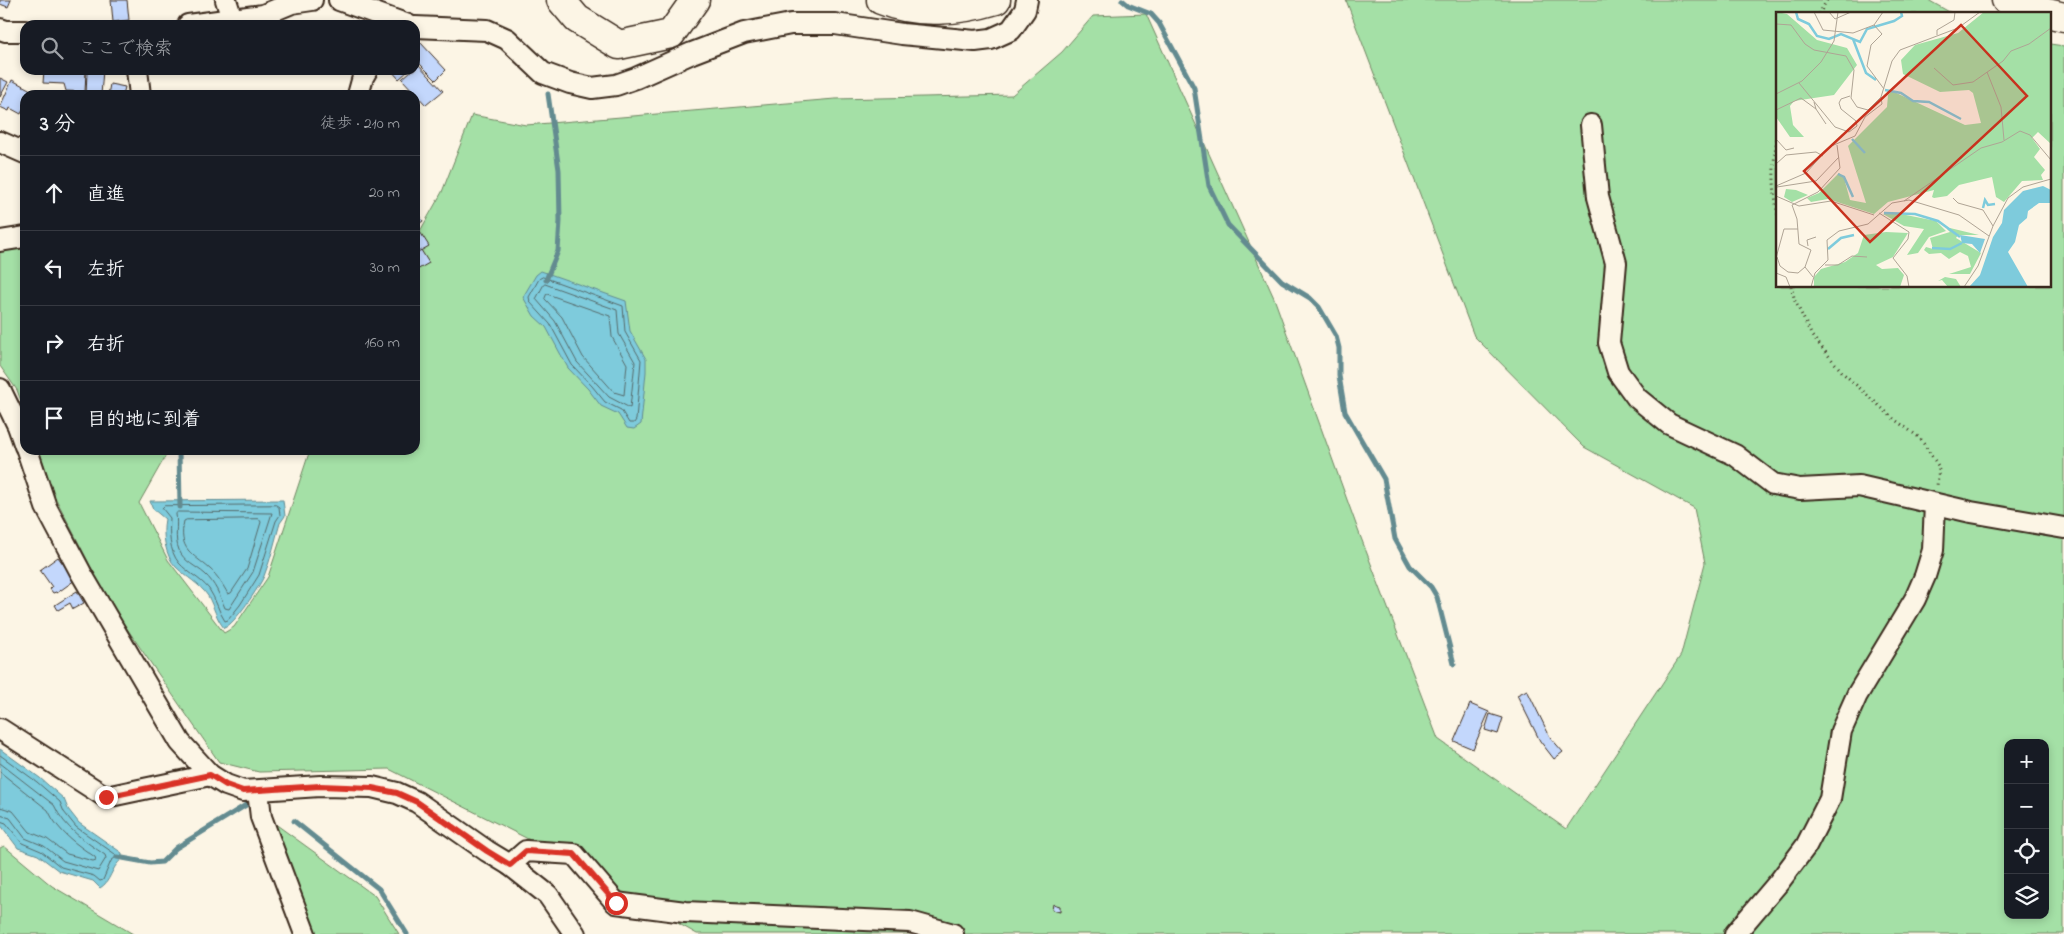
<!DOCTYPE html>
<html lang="ja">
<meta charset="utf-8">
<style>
body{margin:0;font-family:"Indie Flower","Klee One",sans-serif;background:#242831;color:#f1f3f6}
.controls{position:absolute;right:15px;bottom:15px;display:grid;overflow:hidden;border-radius:10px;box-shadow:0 2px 8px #0003}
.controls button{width:45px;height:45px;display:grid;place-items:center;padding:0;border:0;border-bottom:1px solid #363941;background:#171b24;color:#f1f3f6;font:25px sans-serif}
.stop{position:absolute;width:15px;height:15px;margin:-11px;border:4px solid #d93025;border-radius:50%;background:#fff}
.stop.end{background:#d93025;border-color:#fff;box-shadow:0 1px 5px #0008}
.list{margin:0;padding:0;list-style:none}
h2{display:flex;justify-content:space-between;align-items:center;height:65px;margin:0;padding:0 20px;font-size:21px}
h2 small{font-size:16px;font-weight:400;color:#9ea1a6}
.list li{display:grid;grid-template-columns:32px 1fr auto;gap:15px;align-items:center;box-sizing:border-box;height:75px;padding:0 20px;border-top:1px solid #363941}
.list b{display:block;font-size:19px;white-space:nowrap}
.list em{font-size:16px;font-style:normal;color:#9ea1a6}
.icon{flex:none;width:28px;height:28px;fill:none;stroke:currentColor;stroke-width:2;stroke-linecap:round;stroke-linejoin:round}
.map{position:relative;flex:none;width:2064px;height:934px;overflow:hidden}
.search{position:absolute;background:#171b24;box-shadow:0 2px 8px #0003;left:20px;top:20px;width:400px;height:55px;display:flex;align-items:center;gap:12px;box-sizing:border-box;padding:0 18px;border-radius:15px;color:#9ea1a6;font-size:19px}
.panel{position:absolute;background:#171b24;box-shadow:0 2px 8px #0003;left:20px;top:90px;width:400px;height:365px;border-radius:15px}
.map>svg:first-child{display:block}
</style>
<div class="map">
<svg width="2064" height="934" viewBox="0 0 2064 934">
<rect width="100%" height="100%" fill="#fcf5e5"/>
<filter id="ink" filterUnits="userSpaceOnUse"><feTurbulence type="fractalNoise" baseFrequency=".02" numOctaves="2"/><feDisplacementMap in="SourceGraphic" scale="10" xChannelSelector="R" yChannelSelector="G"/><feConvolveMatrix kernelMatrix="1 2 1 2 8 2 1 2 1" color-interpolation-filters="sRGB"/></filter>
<g filter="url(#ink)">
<!-- green -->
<g fill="#a4e0a6" stroke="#708562" fill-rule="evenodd">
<path d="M 1346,0 L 1928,0 L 1953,14 L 1778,14 L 1778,286 L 2050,286 L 2050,44 L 2064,46 L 2064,934 L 697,934 L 538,844 L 389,769 L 259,772 L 219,762 L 110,604 L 56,499 L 39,450 L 169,450 L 139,503 L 168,560 L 224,633 L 234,627 L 268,577 L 310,450 L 415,450 L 415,240 L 442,192 L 472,115 L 526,125 L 835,99 L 1012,95 L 1062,52 L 1093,16 L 1146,14 L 1274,298 L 1358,530 L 1438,739 L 1566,829 L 1681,655 L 1705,563 L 1694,508 L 1584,447 L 1474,336 ZM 2008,743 L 2045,743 L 2045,915 L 2008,915 Z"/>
<path d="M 25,247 L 25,412 L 17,390 L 0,366 L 0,251 Z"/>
<path d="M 274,823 L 375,896 L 399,934 L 315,934 Z"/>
<path d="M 4,846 L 52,886 L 133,934 L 0,934 L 0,848 Z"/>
</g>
<!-- water -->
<g fill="#7ecbdc" stroke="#638b90">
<path d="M 541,271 L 626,301 L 630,331 L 646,359 L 646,372 L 641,424 L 634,429 L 627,428 L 618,414 L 601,406 L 588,389 L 568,368 L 546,327 L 534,316 L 523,297 L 536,275 Z"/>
<path d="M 283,500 L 285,516 L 280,523 C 275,540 271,559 264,576 C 260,586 234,625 224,628 C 216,618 214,607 208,596 C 199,583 187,578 176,567 C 165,556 162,534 165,519 L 153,509 L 150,501 Z"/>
<path d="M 0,749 L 40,778 L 64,799 L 68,809 L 79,823 L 122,853 L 122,859 C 111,867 111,882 100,888 L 93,881 L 59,871 L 38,855 L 18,848 L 0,824 Z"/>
</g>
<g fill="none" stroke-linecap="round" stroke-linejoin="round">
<!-- shore -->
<g stroke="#566a6a" stroke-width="1">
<path d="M 543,277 L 623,306 L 625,332 L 641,360 L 636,420 L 634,423 L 629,423 L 621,410 L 605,402 L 592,386 L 572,365 L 550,324 L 530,302 L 529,297 L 539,279 Z"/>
<path d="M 545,284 L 617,310 L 619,334 L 635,362 L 630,408 L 609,397 L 577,362 L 555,321 L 536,299 L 543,286 Z"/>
<path d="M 547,294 L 610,316 L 612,337 L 627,364 L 624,395 L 614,392 L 583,357 L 562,317 L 545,299 Z"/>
<path d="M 276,505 L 279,507 L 280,515 L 276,521 L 259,575 L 240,605 L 228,620 L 225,621 C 218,611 216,599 209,589 C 200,578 188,573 179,563 C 169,551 169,533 170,518 L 162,508 L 164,506 Z"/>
<path d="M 178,512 L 272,513 L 253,572 L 229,609 L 225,608 C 220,596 215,583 205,574 C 196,566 184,562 179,550 C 174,538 178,526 176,514 Z"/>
<path d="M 259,519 L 261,522 L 247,569 L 231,593 L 228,594 C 223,585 217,575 210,569 C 192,553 178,550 184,521 L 186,520 Z"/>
<path d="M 0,755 L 37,782 L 60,802 L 64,812 L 76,827 L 115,854 L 116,857 L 111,861 L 103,880 L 100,881 L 94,876 L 61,867 L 41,851 L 22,843 L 6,823 L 0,821"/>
<path d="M 0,763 L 54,805 C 65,829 85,841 105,855 L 106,858 L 98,871 L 63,861 L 44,846 L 25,838 L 10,818 L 0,815"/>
<path d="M 0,772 L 48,810 C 58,832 76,844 95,857 L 96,860 L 93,861 L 67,854 L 47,839 L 30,832 L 13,811 L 0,807"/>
</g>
<!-- stream -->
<g stroke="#638b90" stroke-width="5">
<path d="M 1122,0 L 1128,5 L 1151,14 L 1159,23 L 1194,88 L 1209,186 L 1228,225 L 1282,281 L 1310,298 L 1319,307 L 1336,336 L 1339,348 L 1339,376 L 1345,412 L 1384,479 L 1395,539 L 1410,566 L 1431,587 L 1437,597 L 1454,664"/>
<path d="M 546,280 L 558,251 L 560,221 L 559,170 L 548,94"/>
<path d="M 179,450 L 180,507"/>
<path d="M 294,821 L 379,889 L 407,934"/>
<path d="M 117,857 L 150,863 L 162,862 L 176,848 L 246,805"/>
</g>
</g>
<!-- building -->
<g fill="#c3d7fc" stroke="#3b2a1e">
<path d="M 0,0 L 11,0 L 8,7 L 0,4 Z"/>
<path d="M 111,0 L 127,0 L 129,20 L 113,22 Z"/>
<path d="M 420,42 L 446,70 L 436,80 L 415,59 L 415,46 Z"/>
<path d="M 418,64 L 443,91 L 426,105 L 402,79 L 412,70 L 415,70 Z"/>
<path d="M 44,70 L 86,70 L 85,92 L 66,91 L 64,84 L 43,83 Z"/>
<path d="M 91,70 L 103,70 L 101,95 L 86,95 L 87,72 L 91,72 Z"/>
<path d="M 391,70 L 409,70 L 399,79 Z"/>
<path d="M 0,78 L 8,82 L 0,97 Z"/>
<path d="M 12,80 L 31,90 L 29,95 L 25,95 L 25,105 L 21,114 L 10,108 L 9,111 L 0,107 Z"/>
<path d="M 110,84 L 125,87 L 123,95 L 108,95 Z"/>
<path d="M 415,102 L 420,108 L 415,112 Z"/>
<path d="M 415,208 L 423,221 L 416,226 L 415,224 Z"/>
<path d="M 415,224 L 429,246 L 415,254 Z"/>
<path d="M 421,250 L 429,263 L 415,271 L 415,254 Z"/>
<path d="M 58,557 L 75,580 L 57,593 L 56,592 L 53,593 L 50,589 L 52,587 L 40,570 Z"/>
<path d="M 77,591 L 84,603 L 73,609 L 70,603 L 58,610 L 55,605 Z"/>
<path d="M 1527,690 L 1550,737 L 1563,752 L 1554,759 L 1540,741 L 1517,695 Z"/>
<path d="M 1470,704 L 1489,712 L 1473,749 L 1454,741 Z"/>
<path d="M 1490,714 L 1503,718 L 1498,734 L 1485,730 Z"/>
<path d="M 1053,904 L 1060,906 L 1060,912 L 1052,910 Z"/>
</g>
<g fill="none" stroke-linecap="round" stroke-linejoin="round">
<!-- street casing -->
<g stroke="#3b2a1e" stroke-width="24">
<g id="street">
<path d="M 226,0 L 232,19"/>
<path d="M 339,0 L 408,25"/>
<path d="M 188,25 L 263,15 L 292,3 L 312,0"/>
<path d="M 415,27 L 487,30 L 507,39 L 543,73 L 570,83 L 592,88 L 616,85 L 636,78 L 692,53 L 744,33 L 791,24 L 835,24 L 902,34 L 975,41 L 991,39 L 1011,30 L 1025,10 L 1027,0"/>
<path d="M 0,29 L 6,31 L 25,31"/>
<path d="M 137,70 L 140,95"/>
<path d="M 358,95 L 363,77 L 367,70"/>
<path d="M 1591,125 L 1598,197 L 1616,263 L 1609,343 L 1618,372 L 1637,398 L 1669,424 L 1735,455 L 1773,484 L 1800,489 L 1859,486 L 1971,512 L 2064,528"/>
<path d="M 0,142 L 25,153"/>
<path d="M 0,241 L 25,237"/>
<path d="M 0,389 L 18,426 L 25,446"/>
<path d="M 27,450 L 46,507 L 81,573 L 180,742 L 210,775 L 226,785 L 243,791 L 320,786 L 372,787 L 397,793 L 417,802 L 487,851 L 510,865 L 548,895 L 575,934"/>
<path d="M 0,729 L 106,797 L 210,775"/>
<path d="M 258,791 L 261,817 L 305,934"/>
<path d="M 510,865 L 526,851 L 574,854 L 616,903 L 685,912 L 910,922 L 953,934"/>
<path d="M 1735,934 L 1779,882 L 1806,846 L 1830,799 L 1841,731 L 1857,695 L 1915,599 L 1925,576 L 1933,550 L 1935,504"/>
</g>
</g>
<!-- secondary casing -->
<g stroke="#3b2a1e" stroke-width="31">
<g id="secondary">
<path d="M 561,0 L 577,19 L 619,45 L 671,34 L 695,0"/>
<path d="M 881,0 C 917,15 960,11 996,0"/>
<path d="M 2006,0 L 2025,8 L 2064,17"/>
</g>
</g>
<!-- path -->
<g stroke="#3b2a1e" stroke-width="3" stroke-dasharray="1 4" stroke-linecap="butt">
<path d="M 1819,14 L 1827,0"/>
<path d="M 1778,134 C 1772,161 1773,188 1778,216"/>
<path d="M 1791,286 L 1795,301 L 1812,336 L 1844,374 L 1894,419 L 1920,438 L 1939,467 L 1937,486"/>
</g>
<!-- street -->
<use href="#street" stroke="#fcf5e5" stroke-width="20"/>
<!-- secondary -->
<use href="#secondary" stroke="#fcf5e5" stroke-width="28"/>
</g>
</g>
<g fill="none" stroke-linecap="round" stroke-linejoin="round" filter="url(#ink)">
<!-- route -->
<path stroke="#d93025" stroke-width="6" d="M 106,797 L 210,775 L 226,785 L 243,791 L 320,786 L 372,788 L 397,793 L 417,802 L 487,851 L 510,865 L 526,851 L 574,854 L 616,903"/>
</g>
<!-- overview -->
<g transform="translate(1776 12)">
<rect width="275" height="275" fill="#fcf5e5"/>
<path d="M 0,0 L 11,2 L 41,28 L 71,36 L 81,53 L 58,83 L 18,89 L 14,94 L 17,113 L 28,125 L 14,125 L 0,105 ZM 208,0 L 275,0 L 275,132 L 262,120 L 256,126 L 264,137 L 258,145 L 269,158 L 265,163 L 267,168 L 246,169 L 228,190 L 220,185 L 216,165 L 183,173 L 171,184 L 158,186 L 156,185 L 158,178 L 112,190 L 98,202 L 52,187 L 35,190 L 31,186 L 43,181 L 63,161 L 68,166 L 74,188 L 90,191 L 72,134 L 111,95 L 112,83 L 116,79 L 189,113 L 205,111 L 197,81 L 193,78 L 164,80 L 127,62 L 125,48 L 139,33 L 182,21 ZM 10,177 L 20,178 L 32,183 L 16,190 L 8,185 ZM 120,201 L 160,209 L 170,219 L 153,225 L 142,241 L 131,243 L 148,217 L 128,214 L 107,202 ZM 174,216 L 203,223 L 182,223 L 180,226 L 205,241 L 194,262 L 173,262 L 195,255 L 192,244 L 184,240 L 173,247 L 165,241 L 153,242 L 148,238 L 150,235 L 157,237 L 154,226 L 174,220 L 171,217 ZM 110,220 L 132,221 L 117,245 L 100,253 L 106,257 L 122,256 L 128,263 L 124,275 L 38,275 L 38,265 L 45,257 L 69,250 L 82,241 L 88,223 ZM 169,265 L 180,267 L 185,275 L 172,275 L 166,268 L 162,269 Z" fill="#a4e0a6"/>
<path d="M 267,174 L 275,178 L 275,191 L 263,191 L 252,199 L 251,206 L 243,213 L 239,230 L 232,240 L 252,275 L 193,275 L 204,263 L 217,225 L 226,211 L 228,198 L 247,179 ZM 184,223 L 209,227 L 204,241 L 196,232 L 186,231 Z" fill="#7ecbdc"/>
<path fill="none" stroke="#7ecbdc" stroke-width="2.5" d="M 20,0 L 22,7 L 33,12 L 41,24 L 53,27 L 65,22 L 84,30 L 91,17 L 118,9 L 126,4 L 125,0M 77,27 L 90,61 L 100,68M 109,78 L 125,81 L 137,89 L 153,90 L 185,107M 76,127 L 89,141M 62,162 L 68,165 L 77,185M 207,196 L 209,188 L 212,193 L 219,192M 108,201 L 139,202 L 162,209 L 184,225M 156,236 L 174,237 L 186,231M 52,237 L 65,226 L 78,223"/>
<path fill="none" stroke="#afa495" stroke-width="1" d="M 38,0 L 47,18 L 77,21 L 98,13 L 107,0M 53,0 L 59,7 L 75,0M 0,12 L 15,13 L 29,32 L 38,38 L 70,44 L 78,58 L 75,86 L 81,95 L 92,98 L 105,85 L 116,49 L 124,38 L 182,16 L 204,0M 98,13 L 106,22 L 95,33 L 91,54 L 108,77M 161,23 L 161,18 L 178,8 L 179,0M 158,56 L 177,73 L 197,70 L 227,49 L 235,39 L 253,32 L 275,16M 211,60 L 225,95 L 228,128M 23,71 L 59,115 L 73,120 L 81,114 L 80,109 L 65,97 L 63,91 L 65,87 L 74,84M 0,82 L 26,69 L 45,50 L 58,29 L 62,0M 40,97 L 50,112M 0,98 L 25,86 L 40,97 L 38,90M 0,127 L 10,138 L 18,136M 0,152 L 10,143 L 40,140 L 47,144M 0,174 L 30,161 L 53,135 L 79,124 L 89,105 L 106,92 L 105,85M 1,175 L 40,169 L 63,145M 0,184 L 23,194 L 55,189 L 98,203M 177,186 L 182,191 L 207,198 L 217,214M 128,189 L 205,136 L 226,130 L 244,119 L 254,123 L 275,148M 16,193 L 42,180 L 64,156 L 61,133M 16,193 L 21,207 L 23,232 L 35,238 L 29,255 L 37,265M 103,201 L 133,220 L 132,227 L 117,246 L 131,264 L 133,275M 32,234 L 31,228 L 40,225M 1,245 L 4,254 L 12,260 L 22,261 L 29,255M 0,246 L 8,217 L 22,217M 49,253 L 62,253 L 76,244 L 91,245M 0,261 L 10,265 L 14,275M 35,275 L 39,261 L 52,248 L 51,228 L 63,219 L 92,212 L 116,191 L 133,188 L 183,203 L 213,224M 188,275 L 202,254 L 217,214 L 232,186 L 247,175 L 275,167"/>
<path fill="#c8321e" fill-opacity="0.15" stroke="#c8321e" stroke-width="2.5" d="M 185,13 L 251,84 L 94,230 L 28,159 Z"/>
<rect width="275" height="275" fill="none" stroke="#3b2a1e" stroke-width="2.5"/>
</g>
</svg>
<div class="controls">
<button>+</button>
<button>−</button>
<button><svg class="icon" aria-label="locate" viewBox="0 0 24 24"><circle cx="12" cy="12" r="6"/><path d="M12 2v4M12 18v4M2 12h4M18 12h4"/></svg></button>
<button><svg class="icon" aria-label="layers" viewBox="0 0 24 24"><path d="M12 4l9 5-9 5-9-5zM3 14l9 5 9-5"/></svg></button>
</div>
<div class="stop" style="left:616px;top:903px"></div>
<div class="stop end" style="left:106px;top:797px"></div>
<div class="search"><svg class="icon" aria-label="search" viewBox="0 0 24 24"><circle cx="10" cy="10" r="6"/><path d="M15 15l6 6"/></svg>ここで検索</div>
<section class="panel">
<h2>3 分<small>徒歩 · 210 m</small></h2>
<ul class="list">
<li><svg class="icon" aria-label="ahead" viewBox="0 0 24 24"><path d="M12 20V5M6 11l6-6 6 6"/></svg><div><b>直進</b></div><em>20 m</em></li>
<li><svg class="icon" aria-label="left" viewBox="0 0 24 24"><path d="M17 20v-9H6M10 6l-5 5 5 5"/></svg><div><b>左折</b></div><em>30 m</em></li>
<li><svg class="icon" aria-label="right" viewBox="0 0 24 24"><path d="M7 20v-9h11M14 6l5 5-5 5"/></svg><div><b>右折</b></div><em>160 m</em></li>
<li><svg class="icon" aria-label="arrive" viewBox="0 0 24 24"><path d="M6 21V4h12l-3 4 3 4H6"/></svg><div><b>目的地に到着</b></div></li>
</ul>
</section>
</div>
